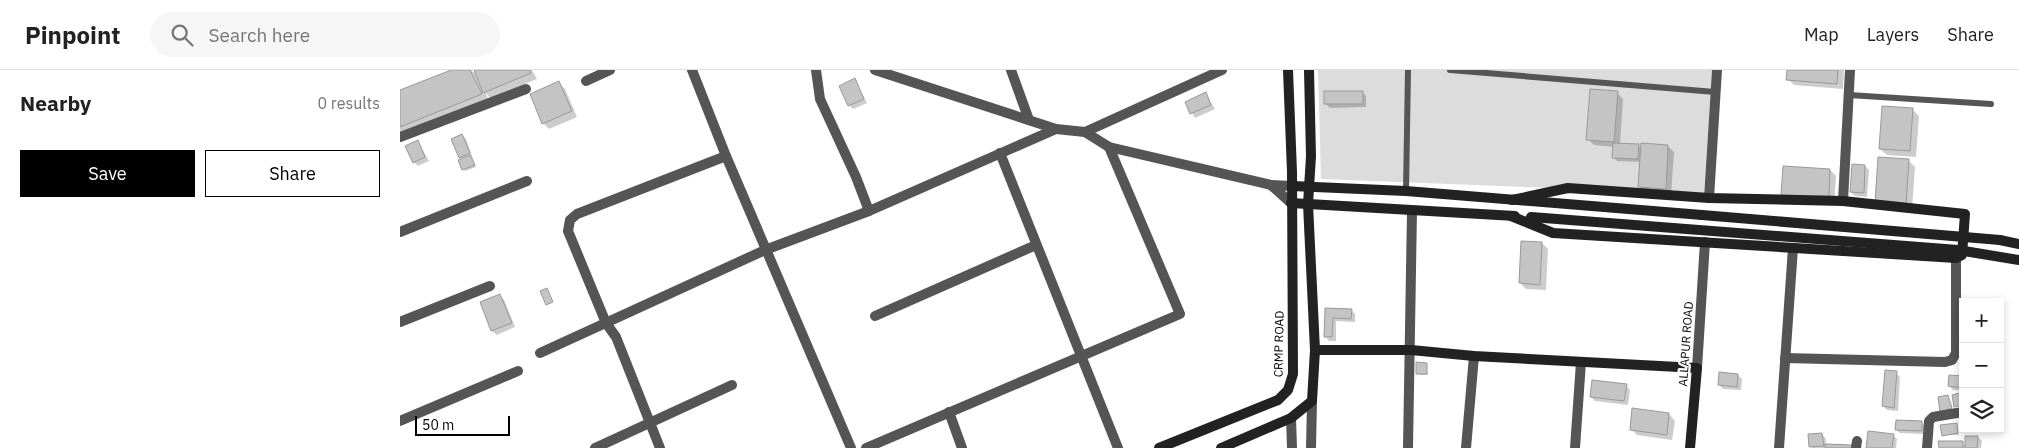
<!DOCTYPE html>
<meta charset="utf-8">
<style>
body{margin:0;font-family:"IBM Plex Sans",sans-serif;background:#f6f6f6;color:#222}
.controls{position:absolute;right:15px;bottom:15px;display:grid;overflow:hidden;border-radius:0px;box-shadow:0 2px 8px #0003}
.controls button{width:45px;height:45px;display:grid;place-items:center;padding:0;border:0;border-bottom:1px solid #e0e0e0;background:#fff;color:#222;font:25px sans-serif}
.scale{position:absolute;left:15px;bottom:12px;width:95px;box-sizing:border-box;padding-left:5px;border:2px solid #000;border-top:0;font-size:14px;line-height:18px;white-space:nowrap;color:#000;-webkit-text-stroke:4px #fff;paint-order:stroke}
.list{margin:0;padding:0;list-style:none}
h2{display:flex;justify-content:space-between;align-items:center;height:65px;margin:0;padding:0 20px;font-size:21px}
h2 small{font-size:16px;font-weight:400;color:#767676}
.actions{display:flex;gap:10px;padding:15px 20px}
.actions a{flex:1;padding:11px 0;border:1px solid #000;border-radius:0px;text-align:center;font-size:18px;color:#000}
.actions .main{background:#000;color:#fff}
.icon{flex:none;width:28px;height:28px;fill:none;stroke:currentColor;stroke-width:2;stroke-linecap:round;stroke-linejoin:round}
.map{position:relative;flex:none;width:1619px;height:378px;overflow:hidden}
header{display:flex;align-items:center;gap:30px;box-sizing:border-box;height:70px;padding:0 25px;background:#fff;border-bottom:1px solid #e0e0e0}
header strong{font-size:24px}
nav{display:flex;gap:28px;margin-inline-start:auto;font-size:18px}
.search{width:350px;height:45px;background:#f6f6f6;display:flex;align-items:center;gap:12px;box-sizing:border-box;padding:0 18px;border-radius:28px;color:#767676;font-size:19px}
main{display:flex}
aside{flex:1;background:#fff}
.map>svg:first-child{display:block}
</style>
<header>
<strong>Pinpoint</strong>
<div class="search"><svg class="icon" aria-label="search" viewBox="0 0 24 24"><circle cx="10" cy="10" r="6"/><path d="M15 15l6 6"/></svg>Search here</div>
<nav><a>Map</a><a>Layers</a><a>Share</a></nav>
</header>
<main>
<aside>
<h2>Nearby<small>0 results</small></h2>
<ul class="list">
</ul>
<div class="actions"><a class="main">Save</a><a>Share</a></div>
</aside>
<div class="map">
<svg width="1619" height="378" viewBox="0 0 1619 378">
<rect width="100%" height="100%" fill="#fff"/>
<!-- green -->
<path fill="#dcdcdc" d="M 918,0 L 1312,0 L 1304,124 L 921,109 Z"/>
<!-- shadow -->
<g fill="#0003">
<path d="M 55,0 L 71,0 L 78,6 L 75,0 L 132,0 L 137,9 L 90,28 L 86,23 L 89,32 L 0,68 L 0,22 Z"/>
<path d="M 1388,0 L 1444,0 L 1443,19 L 1394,15 L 1388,9 Z"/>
<path d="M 455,10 L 467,33 L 453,39 L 449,35 Z"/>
<path d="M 159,13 L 165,19 L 177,47 L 149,59 L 143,53 Z"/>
<path d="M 962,22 L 966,26 L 966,37 L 930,38 L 926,34 Z"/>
<path d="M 1217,23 L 1223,29 L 1220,74 L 1238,75 L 1242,79 L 1268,76 L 1274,82 L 1271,125 L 1245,123 L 1239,116 L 1241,92 L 1217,91 L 1213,87 L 1214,77 L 1194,75 L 1188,69 Z"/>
<path d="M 806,24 L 815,39 L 795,48 L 786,33 Z"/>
<path d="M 1512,39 L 1519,46 L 1516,87 L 1487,85 L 1480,79 Z"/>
<path d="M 62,65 L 66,69 L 76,97 L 65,101 L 60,91 L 62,90 L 60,87 Z"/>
<path d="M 18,72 L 29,91 L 18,96 L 14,92 Z"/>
<path d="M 1509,91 L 1515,97 L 1512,139 L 1483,137 Z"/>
<path d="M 1465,96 L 1469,100 L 1467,127 L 1455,126 L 1451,122 Z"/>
<path d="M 1430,100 L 1436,106 L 1434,134 L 1389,131 Z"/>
<path d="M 1142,173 L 1148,179 L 1146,220 L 1126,219 L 1120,213 Z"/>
<path d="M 100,226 L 104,230 L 115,257 L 97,265 L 92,261 L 82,233 Z"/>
<path d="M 926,239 L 951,240 L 955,244 L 955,252 L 936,251 L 936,271 L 929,271 L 925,266 Z"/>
<path d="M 1026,294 L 1028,305 L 1019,305 L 1018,304 Z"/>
<path d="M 1496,303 L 1500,307 L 1498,341 L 1487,340 L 1483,336 Z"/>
<path d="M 1338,305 L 1342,309 L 1341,320 L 1323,319 L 1319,315 Z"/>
<path d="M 1563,307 L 1563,321 L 1553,320 L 1549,316 Z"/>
<path d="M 1226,316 L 1230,320 L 1228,335 L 1195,331 L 1191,327 Z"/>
<path d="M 1233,340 L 1269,344 L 1275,351 L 1272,370 L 1237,365 L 1231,359 Z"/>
<path d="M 1521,352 L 1525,356 L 1525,364 L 1500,363 L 1496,360 Z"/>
<path d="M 1556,354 L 1559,365 L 1543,365 Z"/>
<path d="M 1422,364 L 1426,369 L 1426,376 L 1453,378 L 1412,378 L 1410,376 Z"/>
<path d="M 1493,365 L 1497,369 L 1496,378 L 1467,378 Z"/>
<path d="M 1578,367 L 1582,371 L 1581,378 L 1540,378 L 1562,372 L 1566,376 Z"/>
</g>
<!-- building -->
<g fill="#c4c4c4" stroke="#999">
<path d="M 51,0 L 70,0 L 82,24 L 0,57 L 0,20 Z"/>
<path d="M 74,0 L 130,0 L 131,3 L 83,23 Z"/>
<path d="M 1387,0 L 1438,0 L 1437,14 L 1386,10 Z"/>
<path d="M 455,8 L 464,29 L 448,36 L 439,16 Z"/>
<path d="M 159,11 L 172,41 L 142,54 L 130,24 Z"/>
<path d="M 1190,19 L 1218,21 L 1214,72 L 1186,70 Z"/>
<rect x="924" y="21" width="39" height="13"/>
<path d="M 806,22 L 811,35 L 790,44 L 785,32 Z"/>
<path d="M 1482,36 L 1513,38 L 1510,81 L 1479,79 Z"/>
<path d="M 62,64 L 70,83 L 59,88 L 51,69 Z"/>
<path d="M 18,70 L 25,87 L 13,93 L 5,76 Z"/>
<path d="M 1213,73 L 1239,74 L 1238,89 L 1212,88 Z"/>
<path d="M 1241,73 L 1268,75 L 1266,119 L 1238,117 Z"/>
<path d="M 70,85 L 75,95 L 62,100 L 58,90 Z"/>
<path d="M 1478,87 L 1509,89 L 1506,134 L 1475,132 Z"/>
<path d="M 1452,94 L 1465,95 L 1464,123 L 1450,122 Z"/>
<path d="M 1383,96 L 1430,99 L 1429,128 L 1381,125 Z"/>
<path d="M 1121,171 L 1142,172 L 1140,215 L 1119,213 Z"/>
<path d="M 147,218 L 153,232 L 146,235 L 140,221 Z"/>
<path d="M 100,224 L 112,253 L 91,261 L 80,232 Z"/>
<path d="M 925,238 L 952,239 L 951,249 L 933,248 L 932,267 L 924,267 Z"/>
<path d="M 1016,292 L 1027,293 L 1027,304 L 1016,304 Z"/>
<path d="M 1485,300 L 1497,301 L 1494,338 L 1482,336 Z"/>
<path d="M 1319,302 L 1338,304 L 1337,317 L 1318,315 Z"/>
<path d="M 1549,305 L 1563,306 L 1563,318 L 1548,316 Z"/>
<path d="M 1192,310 L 1227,314 L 1224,331 L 1190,327 Z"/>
<path d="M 1563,322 L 1563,335 L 1554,337 L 1552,325 Z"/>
<path d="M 1548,325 L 1552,338 L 1540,342 L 1538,327 Z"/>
<path d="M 1232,338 L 1269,343 L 1267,365 L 1230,360 Z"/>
<path d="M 1496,350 L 1522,351 L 1522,361 L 1495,360 Z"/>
<path d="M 1557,353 L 1558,363 L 1542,366 L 1540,355 Z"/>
<path d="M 1468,361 L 1494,364 L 1492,378 L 1466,378 Z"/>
<path d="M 1422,363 L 1424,376 L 1409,377 L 1408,364 Z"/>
<path d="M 1565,366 L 1578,366 L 1577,378 L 1565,378 Z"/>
<path d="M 1538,371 L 1563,371 L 1563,378 L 1539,378 Z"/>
<path d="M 1425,374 L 1452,375 L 1452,378 L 1425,378 Z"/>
</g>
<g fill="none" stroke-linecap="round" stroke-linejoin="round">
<!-- lane -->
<g stroke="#555" stroke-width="6">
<path d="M 1050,0 L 1315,22"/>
<path d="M 1449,25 L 1591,34"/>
<path d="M 1006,121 L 1008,0"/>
</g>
<!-- street -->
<g stroke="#555" stroke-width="10">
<path d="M 292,0 L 326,86 L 451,378"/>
<path d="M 416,0 L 420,29 L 456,107 L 469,141"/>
<path d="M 475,0 L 656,59 L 685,62 L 709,77 L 871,115"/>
<path d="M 611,0 L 629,50"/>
<path d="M 186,11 L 210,0"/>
<path d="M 685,62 L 822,0"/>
<path d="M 0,67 L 126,19"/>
<path d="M 600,83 L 718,378"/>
<path d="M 1309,128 L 1317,0"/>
<path d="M 1443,131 L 1450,0"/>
<path d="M 891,133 L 871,115 L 892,116"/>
<path d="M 0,162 L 127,111"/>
<path d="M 475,246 L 636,175"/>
<path d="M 0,252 L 90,216"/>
<path d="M 140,283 L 365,180 L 469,141 L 656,59"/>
<path d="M 1385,288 L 1545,292 L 1552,290 L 1556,283 L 1556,188"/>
<path d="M 1297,298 L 1305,172"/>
<path d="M 549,342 L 562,378"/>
<path d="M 891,348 L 892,378"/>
<path d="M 0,351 L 118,301"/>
<path d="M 195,378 L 332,315"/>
<path d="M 260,378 L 216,267 L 206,253 L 168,161 L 170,150 L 177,144 L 326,86"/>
<path d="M 466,378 L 780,244 L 709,77"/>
<path d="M 911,378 L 912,331"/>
<path d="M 1008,378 L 1012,141"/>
<path d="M 1066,378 L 1074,286"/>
<path d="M 1175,378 L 1181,292"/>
<path d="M 1379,378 L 1393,178"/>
<path d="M 1456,378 L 1457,371"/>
<path d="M 1527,378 L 1529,351 L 1533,347 L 1563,342"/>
</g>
<!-- secondary -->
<g stroke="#222" stroke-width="10">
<path d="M 892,116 L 1006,121 L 1302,145"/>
<path d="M 891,133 L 1115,146"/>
<path d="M 1111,146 L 1153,163 L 1556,188 L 1562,185 L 1565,144 L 1443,131 L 1309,128 L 1168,118 L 1112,130"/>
<path d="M 1600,170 L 1619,174"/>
<path d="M 915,280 L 1011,280 L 1074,286 L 1297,298 L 1290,378"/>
<path d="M 759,378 L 878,330 L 888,320 L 893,304 L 892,102 L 888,0"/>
<path d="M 821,378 L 891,348 L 912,331 L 915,280 L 908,134 L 911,86 L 909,0"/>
</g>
<!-- secondary-bridge -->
<g stroke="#222" stroke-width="10">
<path d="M 1302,145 L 1600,170"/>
<path d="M 1131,147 L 1558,180 L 1619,190"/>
</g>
</g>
<g text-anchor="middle" stroke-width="4.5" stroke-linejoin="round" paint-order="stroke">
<!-- street labels -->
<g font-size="12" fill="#000" stroke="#fff">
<text transform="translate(879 274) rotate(-89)" y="4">CRMP ROAD</text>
<text transform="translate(1286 274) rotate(-86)" y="4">ALLAPUR ROAD</text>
</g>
</g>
</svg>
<div class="controls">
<button>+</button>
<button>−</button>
<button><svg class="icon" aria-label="layers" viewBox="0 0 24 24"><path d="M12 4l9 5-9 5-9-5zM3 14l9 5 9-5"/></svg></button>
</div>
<div class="scale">50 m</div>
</div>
</main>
